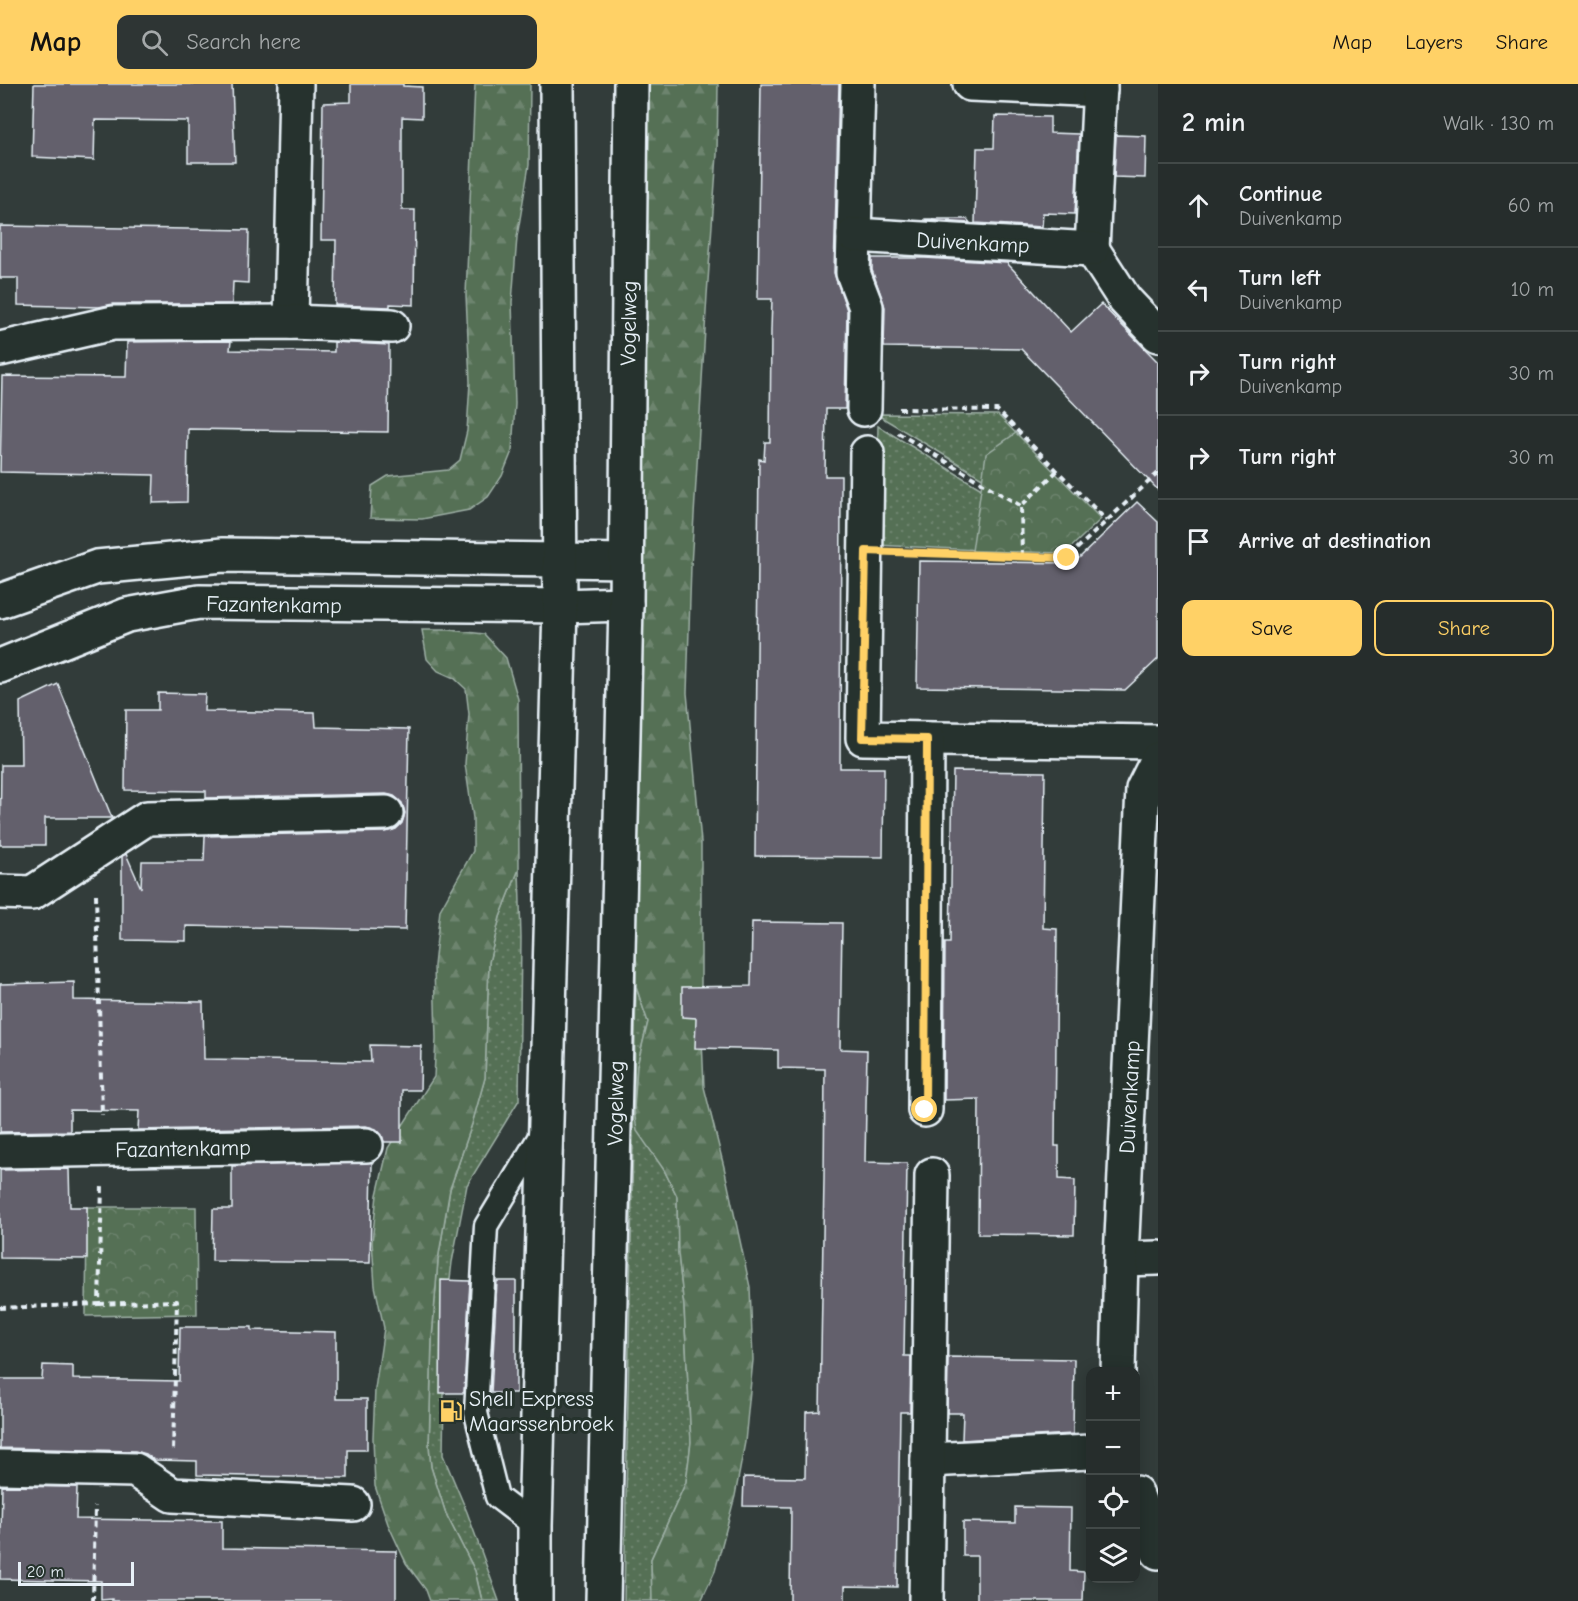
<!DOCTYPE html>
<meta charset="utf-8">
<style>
body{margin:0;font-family:"Comic Neue",sans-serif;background:#2e3534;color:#f1f3f6}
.controls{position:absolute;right:18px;bottom:18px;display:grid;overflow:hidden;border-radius:12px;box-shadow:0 3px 15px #0003}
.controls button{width:54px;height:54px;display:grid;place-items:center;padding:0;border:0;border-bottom:2px solid #424948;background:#262d2c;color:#f1f3f6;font:30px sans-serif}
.scale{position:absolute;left:18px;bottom:15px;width:116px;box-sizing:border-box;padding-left:6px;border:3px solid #e8f1f8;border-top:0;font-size:16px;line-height:21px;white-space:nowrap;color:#e8f1f8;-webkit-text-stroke:4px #26332d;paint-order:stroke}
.stop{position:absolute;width:18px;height:18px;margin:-14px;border:4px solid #ffd166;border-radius:50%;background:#fff}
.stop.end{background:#ffd166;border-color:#fff;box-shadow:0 2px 6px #0008}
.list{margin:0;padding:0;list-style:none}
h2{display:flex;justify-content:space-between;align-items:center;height:78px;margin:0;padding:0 24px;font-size:26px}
h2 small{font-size:20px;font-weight:400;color:#a4a8a9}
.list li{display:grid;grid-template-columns:39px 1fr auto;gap:18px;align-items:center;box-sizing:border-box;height:84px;padding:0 24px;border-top:2px solid #424948}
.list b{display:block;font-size:22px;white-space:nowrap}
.list p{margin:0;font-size:20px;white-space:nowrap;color:#a4a8a9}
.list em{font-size:20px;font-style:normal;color:#a4a8a9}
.actions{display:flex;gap:12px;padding:18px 24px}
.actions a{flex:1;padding:14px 0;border:2px solid #ffd166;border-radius:12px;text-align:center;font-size:21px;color:#ffd166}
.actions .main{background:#ffd166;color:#111}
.icon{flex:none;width:33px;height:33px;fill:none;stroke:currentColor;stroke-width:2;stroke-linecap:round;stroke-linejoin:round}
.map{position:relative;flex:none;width:1158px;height:1517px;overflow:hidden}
header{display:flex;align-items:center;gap:36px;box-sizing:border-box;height:84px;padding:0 30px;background:#ffd166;color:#111}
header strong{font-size:28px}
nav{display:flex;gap:33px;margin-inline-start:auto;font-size:21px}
.search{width:420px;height:54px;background:#2e3534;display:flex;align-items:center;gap:15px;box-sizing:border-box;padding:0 21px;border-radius:12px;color:#a4a8a9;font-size:22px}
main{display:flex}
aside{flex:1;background:#262d2c}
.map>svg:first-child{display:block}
</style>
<header>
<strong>Map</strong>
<div class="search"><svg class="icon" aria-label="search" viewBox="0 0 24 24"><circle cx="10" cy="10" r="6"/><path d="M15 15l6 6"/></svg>Search here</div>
<nav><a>Map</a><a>Layers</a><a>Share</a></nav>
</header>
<main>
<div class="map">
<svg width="1158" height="1517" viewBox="0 0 1158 1517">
<defs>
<pattern id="grass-dots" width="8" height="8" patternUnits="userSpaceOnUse" patternTransform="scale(1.5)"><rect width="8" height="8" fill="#556f55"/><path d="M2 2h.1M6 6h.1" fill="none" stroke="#6d846e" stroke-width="1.8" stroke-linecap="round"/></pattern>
<pattern id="forest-firs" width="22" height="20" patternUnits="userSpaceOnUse" patternTransform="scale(1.5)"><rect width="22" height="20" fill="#556f55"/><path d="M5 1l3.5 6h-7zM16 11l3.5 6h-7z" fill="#6d846e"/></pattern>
<pattern id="park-crowns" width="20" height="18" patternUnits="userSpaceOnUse" patternTransform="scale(1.5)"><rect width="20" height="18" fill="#556f55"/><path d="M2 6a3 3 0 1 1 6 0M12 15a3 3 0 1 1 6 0" fill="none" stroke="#6d846e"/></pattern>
</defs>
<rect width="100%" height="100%" fill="#323c3a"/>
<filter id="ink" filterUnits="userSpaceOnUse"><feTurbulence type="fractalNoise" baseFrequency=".0167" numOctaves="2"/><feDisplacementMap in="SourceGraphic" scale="12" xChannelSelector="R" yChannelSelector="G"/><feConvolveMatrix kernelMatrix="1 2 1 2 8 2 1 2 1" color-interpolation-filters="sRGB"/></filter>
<g filter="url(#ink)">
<!-- grass -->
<g fill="url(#grass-dots)" stroke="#9eb0a6" stroke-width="1.5">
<path d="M 876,330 L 998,331 L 1050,384 L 1017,415 Z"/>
<path d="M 878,342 L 1016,426 L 1016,468 L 876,461 Z"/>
<path d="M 519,785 L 521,854 L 519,1016 L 467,1101 L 452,1178 L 445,1237 L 443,1371 L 467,1428 L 499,1517 L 482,1517 L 475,1487 L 446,1430 L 431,1383 L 429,1362 L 432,1255 L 438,1176 L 450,1105 L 472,1040 L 485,994 L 489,878 L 500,833 Z"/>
<path d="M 636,903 L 648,938 L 637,982 L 634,1026 L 677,1112 L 678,1169 L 684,1223 L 691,1358 L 686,1398 L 651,1475 L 652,1517 L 624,1517 Z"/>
</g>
<!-- forest -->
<g fill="url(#forest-firs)" stroke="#9eb0a6" stroke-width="1.5">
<path d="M 475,0 L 530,0 L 529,81 L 517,153 L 512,218 L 515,320 L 512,367 L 502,392 L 488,413 L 469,426 L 422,435 L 370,434 L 372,402 L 388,392 L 448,386 L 460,376 L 467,347 L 470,298 L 466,211 Z"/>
<path d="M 639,0 L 718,0 L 717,71 L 707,211 L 691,482 L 687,609 L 701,758 L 701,931 L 704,1003 L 724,1083 L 750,1203 L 753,1276 L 745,1358 L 735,1412 L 715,1487 L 701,1517 L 652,1517 L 651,1475 L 686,1398 L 691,1358 L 684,1223 L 678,1169 L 677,1112 L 664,1086 L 637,1047 L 634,1026 L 637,982 L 648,938 L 636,903 L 636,479 Z"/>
<path d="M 422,546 L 449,546 L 484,550 L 506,574 L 518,615 L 519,785 L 500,833 L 489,878 L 485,994 L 472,1040 L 450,1105 L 438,1176 L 432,1255 L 429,1362 L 431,1383 L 446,1430 L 475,1487 L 482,1517 L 430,1517 L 426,1506 L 406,1479 L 388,1440 L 375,1402 L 373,1354 L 375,1305 L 384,1244 L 375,1202 L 372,1158 L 377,1111 L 388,1064 L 434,993 L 436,955 L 434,882 L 440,826 L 473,767 L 473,734 L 465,680 L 469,630 L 466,605 L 454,594 L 438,587 L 427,575 Z"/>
</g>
<!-- park -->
<g fill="url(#park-crowns)" stroke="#9eb0a6" stroke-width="1.5">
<path d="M 1016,349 L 1101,435 L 1065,469 L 972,467 L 986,370 Z"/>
<path d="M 87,1123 L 196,1123 L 197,1230 L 86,1232 Z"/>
</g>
<!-- building -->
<g fill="#64606c" stroke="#e8f1f8" stroke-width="1.5">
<path d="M 34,0 L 232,0 L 235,78 L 188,78 L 188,37 L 95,36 L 94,76 L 32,73 Z"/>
<path d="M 351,0 L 403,0 L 403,2 L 422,3 L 422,34 L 402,33 L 402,126 L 415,126 L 414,221 L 390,220 L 390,223 L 335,221 L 336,156 L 321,156 L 323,19 L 351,18 Z"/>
<path d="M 761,0 L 839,0 L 834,189 L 847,226 L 845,325 L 826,325 L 825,392 L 841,392 L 840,684 L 884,684 L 883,773 L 755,772 L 759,375 L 764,376 L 765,358 L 770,358 L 771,246 L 772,215 L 758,215 Z"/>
<path d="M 995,32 L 1050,33 L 1050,49 L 1079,50 L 1075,130 L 1043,129 L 1042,143 L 975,139 L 977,64 L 994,64 Z"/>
<path d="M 1116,51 L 1146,52 L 1145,94 L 1114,93 Z"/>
<path d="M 925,135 L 967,135 L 970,139 L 925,136 Z"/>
<path d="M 0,142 L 249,146 L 248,199 L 233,198 L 232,220 L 113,220 L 99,223 L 18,221 L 18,194 L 0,194 Z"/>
<path d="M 872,174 L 925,174 L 1007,179 L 1071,248 L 1101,220 L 1158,278 L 1158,406 L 1021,265 L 884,263 L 885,223 L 872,186 Z"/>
<path d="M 231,257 L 230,266 L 334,268 L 334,258 L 389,261 L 388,348 L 188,345 L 187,418 L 153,419 L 154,391 L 0,388 L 2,292 L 126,293 L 127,258 Z"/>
<path d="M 1137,418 L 1158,438 L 1158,575 L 1125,606 L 917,603 L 919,477 L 1074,479 Z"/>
<path d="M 58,600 L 112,734 L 45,734 L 45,761 L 0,761 L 1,681 L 21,681 L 20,618 Z"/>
<path d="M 158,609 L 205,610 L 204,627 L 315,629 L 316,643 L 409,645 L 405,846 L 186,842 L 186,857 L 122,856 L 122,772 L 126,770 L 141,804 L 142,777 L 204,777 L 205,752 L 386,748 L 396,745 L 402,739 L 405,729 L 402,719 L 394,712 L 386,710 L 206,714 L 206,707 L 125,706 L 126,626 L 158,626 Z"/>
<path d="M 953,687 L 1045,688 L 1043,844 L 1057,845 L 1055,1062 L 1059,1062 L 1059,1095 L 1075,1096 L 1074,1151 L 978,1150 L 979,1015 L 944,1016 L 945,859 L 950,859 Z"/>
<path d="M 752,838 L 842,839 L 840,965 L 867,966 L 865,1078 L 907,1079 L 904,1272 L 911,1272 L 910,1328 L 900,1328 L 897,1503 L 845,1502 L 845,1517 L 790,1517 L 791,1423 L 743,1422 L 744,1393 L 805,1394 L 806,1328 L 820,1327 L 824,1095 L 825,985 L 778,984 L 778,966 L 695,964 L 696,934 L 682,933 L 682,903 L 751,902 Z"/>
<path d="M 74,898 L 74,916 L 203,918 L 204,975 L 371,978 L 370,961 L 421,962 L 420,1006 L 402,1006 L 402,1058 L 384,1058 L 382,1051 L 376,1045 L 366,1042 L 138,1046 L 139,1027 L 70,1026 L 70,1047 L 0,1048 L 0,900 Z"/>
<path d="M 372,1078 L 370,1179 L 212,1177 L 213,1125 L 232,1125 L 232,1082 Z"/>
<path d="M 69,1085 L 70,1123 L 87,1123 L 87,1175 L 0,1174 L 0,1086 Z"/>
<path d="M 441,1196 L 470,1197 L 464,1309 L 440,1309 Z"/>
<path d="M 497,1197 L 516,1197 L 516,1309 L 491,1309 Z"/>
<path d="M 180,1243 L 252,1243 L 252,1246 L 336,1248 L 336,1315 L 367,1315 L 367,1366 L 348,1366 L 348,1394 L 197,1391 L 197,1377 L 154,1376 L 146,1370 L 135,1367 L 0,1364 L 0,1295 L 42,1295 L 43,1281 L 73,1282 L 73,1295 L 179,1297 Z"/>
<path d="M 948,1273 L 1074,1275 L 1073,1350 L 962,1356 L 963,1329 L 947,1329 Z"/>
<path d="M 2,1402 L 77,1403 L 76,1435 L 222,1437 L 222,1464 L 396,1467 L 396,1517 L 112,1517 L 112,1515 L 101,1516 L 101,1497 L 0,1495 Z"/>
<path d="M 1015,1423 L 1071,1424 L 1070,1487 L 1084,1488 L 1083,1517 L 977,1517 L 977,1472 L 963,1472 L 963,1438 L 1015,1439 Z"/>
</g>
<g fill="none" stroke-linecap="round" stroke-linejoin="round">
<!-- service casing -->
<g stroke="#e8f1f8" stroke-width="27">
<path id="service" d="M 535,1442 L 497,1413 L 476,1329 L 486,1142 L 545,1044"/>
</g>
<!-- minor casing -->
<g stroke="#e8f1f8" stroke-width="38">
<g id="minor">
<path d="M 858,0 L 853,189 L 866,223 L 864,325"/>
<path d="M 970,0 L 1100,6"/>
<path d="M 1100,0 L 1092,165 L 1125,216 L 1158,251"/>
<path d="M 854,151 L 1092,165"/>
<path d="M 291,238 L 296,0"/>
<path d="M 0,265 L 113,239 L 291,238 L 392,242"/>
<path d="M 867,369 L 863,654 L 1158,658"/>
<path d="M 0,517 L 97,483 L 223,471 L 559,476"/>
<path d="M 0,582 L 127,531 L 199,518 L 560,522"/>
<path d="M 0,808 L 32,809 L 147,734 L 386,729"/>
<path d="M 925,1026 L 927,655"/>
<path d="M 0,1067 L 366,1061"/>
<path d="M 1121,1175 L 1158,1174"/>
<path d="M 1118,1288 L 1121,1175 L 1143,705 L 1158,675"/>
<path d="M 928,1376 L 1090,1368"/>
<path d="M 0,1383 L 135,1386 L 172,1411 L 353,1420"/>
<path d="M 1136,1409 L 1158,1468"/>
<path d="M 926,1517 L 932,1091"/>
</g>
</g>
<!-- tertiary casing -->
<g stroke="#e8f1f8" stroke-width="38">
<g id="tertiary">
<path d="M 559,476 L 626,477"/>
<path d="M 560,522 L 626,520"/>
<path d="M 535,1517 L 535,1442 L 560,522 L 557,0"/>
<path d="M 603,1517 L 626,520 L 631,0"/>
</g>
</g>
<!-- path -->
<g stroke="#e8f1f8" stroke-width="4" stroke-dasharray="6 4.5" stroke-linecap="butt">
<path d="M 899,325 L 997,326 L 1107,437"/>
<path d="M 898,349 L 1021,422"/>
<path d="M 902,468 L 1067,474 L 1158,389"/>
<path d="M 1022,472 L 1021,422 L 1058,386"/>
<path d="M 96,810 L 102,1031"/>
<path d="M 99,1220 L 177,1217 L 173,1367"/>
<path d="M 0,1224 L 99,1220 L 102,1101"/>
<path d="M 93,1517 L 95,1422"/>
</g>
<!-- service -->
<use href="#service" stroke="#26332d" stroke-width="22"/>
<!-- minor -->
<use href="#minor" stroke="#26332d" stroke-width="33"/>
<!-- tertiary -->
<use href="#tertiary" stroke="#26332d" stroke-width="33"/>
</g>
</g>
<g fill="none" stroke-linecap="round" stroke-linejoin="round" filter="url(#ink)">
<!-- route -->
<path stroke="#ffd166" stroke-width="8" d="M 925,1026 L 927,655 L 862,654 L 866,467 L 1067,474"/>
</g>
<!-- icons -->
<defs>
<g id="fuel-bare" transform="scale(1.8)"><path d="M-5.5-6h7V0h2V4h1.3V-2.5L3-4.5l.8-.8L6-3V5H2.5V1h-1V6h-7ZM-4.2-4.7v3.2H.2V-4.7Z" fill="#ffd166" stroke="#26332d" stroke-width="2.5" paint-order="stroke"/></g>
</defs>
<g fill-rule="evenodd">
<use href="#fuel-bare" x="451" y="1327"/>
</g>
<g text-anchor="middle" stroke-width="6" stroke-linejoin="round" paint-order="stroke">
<!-- street labels -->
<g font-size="22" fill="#e8f1f8" stroke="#26332d">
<text transform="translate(973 158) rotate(3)" y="8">Duivenkamp</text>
<text transform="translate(628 239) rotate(-89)" y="8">Vogelweg</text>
<text transform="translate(274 520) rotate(1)" y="8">Fazantenkamp</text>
<text transform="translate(1129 1013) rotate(-87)" y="8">Duivenkamp</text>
<text transform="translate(615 1019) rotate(-89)" y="8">Vogelweg</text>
<text transform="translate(183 1064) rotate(-1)" y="8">Fazantenkamp</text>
</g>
<!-- poi labels -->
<g font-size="22" fill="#e8f1f8" stroke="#26332d" text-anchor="start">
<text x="469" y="1322">Shell Express<tspan x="469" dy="25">Maarssenbroek</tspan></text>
</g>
</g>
</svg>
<div class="controls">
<button>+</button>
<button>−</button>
<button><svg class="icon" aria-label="locate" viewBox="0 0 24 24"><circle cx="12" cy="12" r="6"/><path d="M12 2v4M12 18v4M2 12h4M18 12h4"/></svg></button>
<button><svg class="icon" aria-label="layers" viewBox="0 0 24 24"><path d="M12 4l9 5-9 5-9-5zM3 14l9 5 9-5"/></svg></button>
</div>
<div class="scale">20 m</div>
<div class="stop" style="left:925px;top:1026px"></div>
<div class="stop end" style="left:1067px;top:474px"></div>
</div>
<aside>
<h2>2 min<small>Walk · 130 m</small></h2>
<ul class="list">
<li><svg class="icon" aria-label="ahead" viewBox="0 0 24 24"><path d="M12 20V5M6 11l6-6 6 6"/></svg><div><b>Continue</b><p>Duivenkamp</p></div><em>60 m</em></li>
<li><svg class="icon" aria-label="left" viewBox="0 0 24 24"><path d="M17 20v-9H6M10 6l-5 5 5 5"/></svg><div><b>Turn left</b><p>Duivenkamp</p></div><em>10 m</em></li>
<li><svg class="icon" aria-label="right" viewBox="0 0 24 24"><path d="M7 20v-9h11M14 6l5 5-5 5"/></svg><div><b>Turn right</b><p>Duivenkamp</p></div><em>30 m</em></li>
<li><svg class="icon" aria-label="right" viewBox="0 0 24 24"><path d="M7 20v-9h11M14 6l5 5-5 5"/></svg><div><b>Turn right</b></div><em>30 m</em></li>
<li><svg class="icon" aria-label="arrive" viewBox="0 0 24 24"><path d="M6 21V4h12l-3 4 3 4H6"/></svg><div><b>Arrive at destination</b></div></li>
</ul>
<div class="actions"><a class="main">Save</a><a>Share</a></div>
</aside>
</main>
